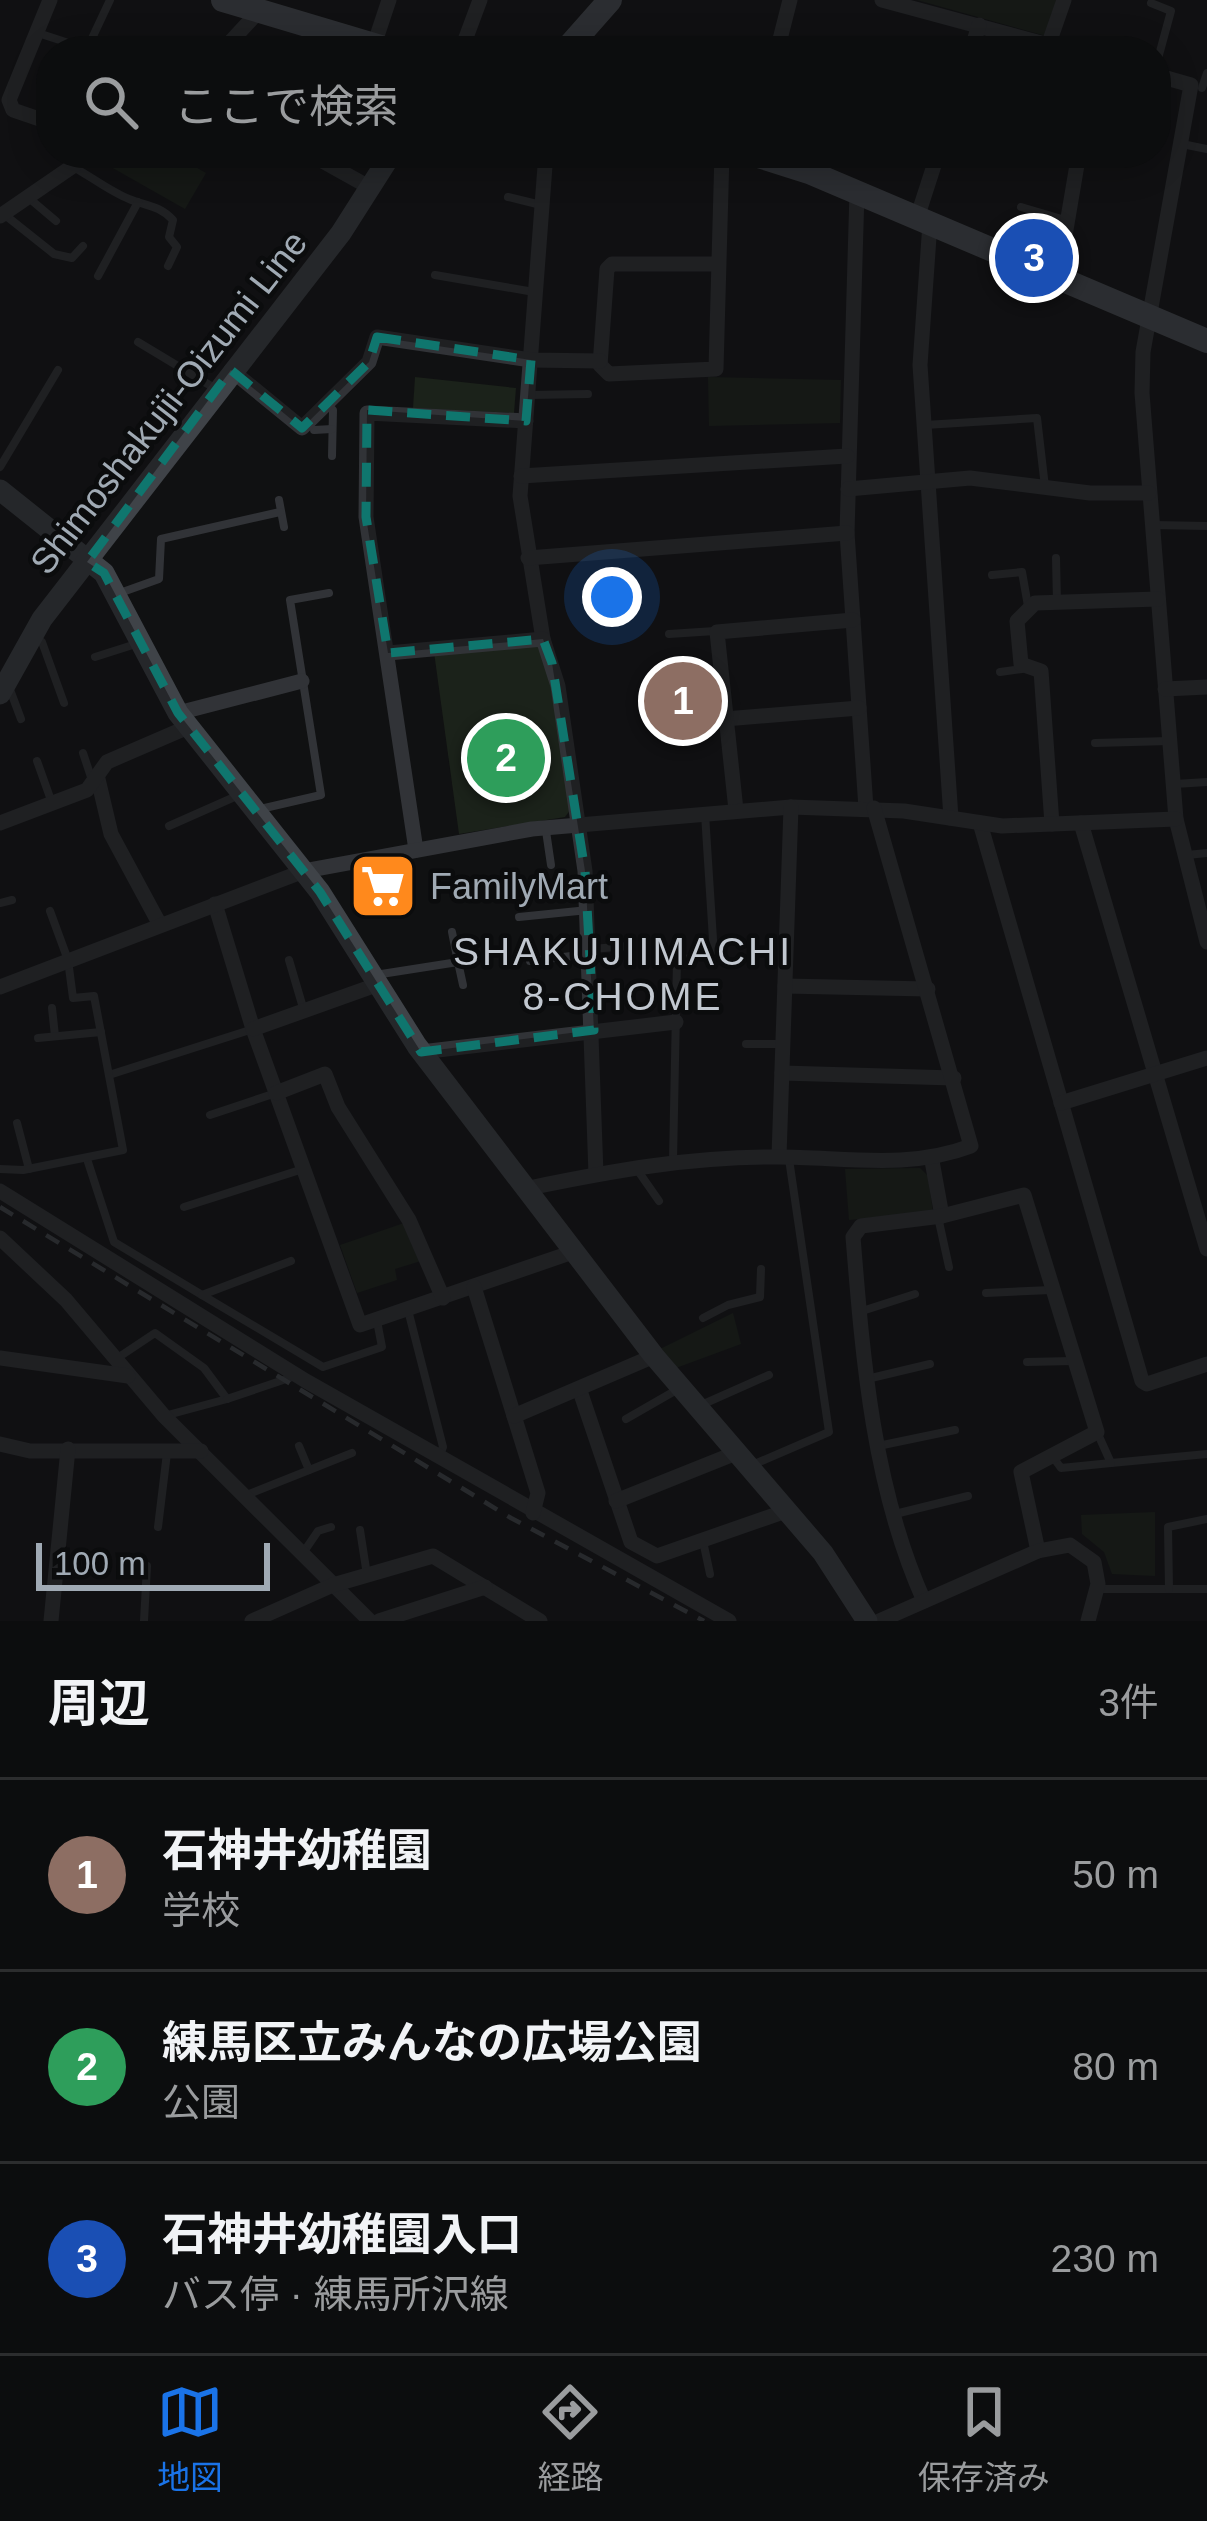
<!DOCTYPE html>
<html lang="ja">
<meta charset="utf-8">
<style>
body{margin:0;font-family:Helvetica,"Noto Sans JP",sans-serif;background:#151617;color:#f1f3f6}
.scale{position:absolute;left:36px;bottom:30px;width:234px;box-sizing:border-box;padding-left:12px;border:6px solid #a0aab4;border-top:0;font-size:33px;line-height:42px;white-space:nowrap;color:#a0aab4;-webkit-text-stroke:9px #0b0c0d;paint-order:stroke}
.you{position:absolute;left:612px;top:597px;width:42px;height:42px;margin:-30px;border:9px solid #fff;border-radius:50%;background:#1a73e8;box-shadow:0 0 0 18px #1a73e833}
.badge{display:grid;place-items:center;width:78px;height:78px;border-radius:50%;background:#1a73e8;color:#fff;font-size:39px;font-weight:700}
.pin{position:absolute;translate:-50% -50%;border:6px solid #fff;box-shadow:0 3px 12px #0006}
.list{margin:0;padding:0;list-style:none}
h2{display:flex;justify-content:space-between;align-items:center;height:156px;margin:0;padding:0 48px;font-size:51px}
h2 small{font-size:39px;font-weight:400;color:#9a9c9e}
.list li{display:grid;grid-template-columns:78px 1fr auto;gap:36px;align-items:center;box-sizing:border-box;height:192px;padding:0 48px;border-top:3px solid #2c2d2e}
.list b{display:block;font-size:45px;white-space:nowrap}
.list p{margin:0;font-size:39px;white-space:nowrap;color:#9a9c9e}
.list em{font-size:39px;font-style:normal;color:#9a9c9e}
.icon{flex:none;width:66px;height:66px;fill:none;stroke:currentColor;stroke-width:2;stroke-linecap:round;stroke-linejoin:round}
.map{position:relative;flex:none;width:1207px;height:1621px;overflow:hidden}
.search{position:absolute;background:#0c0d0e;box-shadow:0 6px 30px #0003;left:36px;right:36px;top:36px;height:132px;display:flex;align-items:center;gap:30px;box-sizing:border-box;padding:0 42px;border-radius:48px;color:#9a9c9e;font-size:45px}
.sheet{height:732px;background:#0c0d0e}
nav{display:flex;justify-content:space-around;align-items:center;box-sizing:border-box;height:168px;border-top:3px solid #2c2d2e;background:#0c0d0e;font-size:33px;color:#9a9c9e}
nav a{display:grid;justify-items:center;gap:6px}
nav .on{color:#1a73e8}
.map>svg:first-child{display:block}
</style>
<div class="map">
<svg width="1207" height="1621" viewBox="0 0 1207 1621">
<rect width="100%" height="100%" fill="#101112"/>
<!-- green -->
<g fill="#1b221a">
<path d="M 917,0 L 1059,0 L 1046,36 Z"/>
<path d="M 120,153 L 171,153 L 206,173 L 185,209 L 111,167 Z"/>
<path d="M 415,377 L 516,388 L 514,413 L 413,408 Z"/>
<path d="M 708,377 L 841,380 L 840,423 L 709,426 Z"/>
<path d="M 536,642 L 554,687 L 571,809 L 565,817 L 459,834 L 434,652 Z"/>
<path d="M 920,1168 L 928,1176 L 933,1212 L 849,1220 L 845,1169 Z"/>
<path d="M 404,1223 L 421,1261 L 395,1269 L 397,1280 L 357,1293 L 340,1245 Z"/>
<path d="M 733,1313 L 741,1344 L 676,1368 L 660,1349 Z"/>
<path d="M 1155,1512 L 1155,1576 L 1112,1574 L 1104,1552 L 1082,1534 L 1081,1515 Z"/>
</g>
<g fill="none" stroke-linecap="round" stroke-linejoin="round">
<!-- lane -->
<g stroke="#313337" stroke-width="8">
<path d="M 1151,3 L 1171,11 L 1156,66"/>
<path d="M 38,33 L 87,49 L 110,0"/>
<path d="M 1202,88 L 1207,73"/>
<path d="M 1182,144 L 1207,149"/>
<path d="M 75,168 C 93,178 111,192 129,199 C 146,206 159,205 173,220 L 169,237 L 177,247 L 168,266"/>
<path d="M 508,197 L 541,205"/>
<path d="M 30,199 L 56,221"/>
<path d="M 1021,207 L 1065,220"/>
<path d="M 5,215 L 54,254 L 72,258 L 83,246"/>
<path d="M 435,275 L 534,292"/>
<path d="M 98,276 L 138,202"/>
<path d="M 138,342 L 216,389"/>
<path d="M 529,395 L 588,394"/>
<path d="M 328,405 L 333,410 L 332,456"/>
<path d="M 925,425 L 1037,418 L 1045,487"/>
<path d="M 314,430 L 332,429"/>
<path d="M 0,467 L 58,370"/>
<path d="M 279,500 L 284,527"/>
<path d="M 1153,525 L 1207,526"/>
<path d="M 1056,558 L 1057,602"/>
<path d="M 992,575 L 1022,572 L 1028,606"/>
<path d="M 117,594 L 159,579 L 161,539 L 280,512"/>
<path d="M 669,634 L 715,631"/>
<path d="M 34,636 L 42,642 L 64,703"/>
<path d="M 95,657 L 139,643"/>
<path d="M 1000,672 L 1022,669"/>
<path d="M 9,687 L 21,719"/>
<path d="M 1095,743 L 1169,741"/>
<path d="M 83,753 L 92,780"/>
<path d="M 37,761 L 52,803"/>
<path d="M 1175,784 L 1207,782"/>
<path d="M 256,810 L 321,795 L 290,600 L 329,593"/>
<path d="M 169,826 L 239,795"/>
<path d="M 546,831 L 551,865"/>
<path d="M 1187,855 L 1207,853"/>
<path d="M 0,903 L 12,900"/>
<path d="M 519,917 L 588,910"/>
<path d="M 592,949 L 628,946"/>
<path d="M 289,960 L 304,1011"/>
<path d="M 530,961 L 588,954"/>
<path d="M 458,962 L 463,985"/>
<path d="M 375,975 L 458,962 L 452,932"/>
<path d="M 52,1008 L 55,1036"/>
<path d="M 38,1038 L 101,1032"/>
<path d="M 746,1044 L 780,1044"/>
<path d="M 109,1075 L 253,1029"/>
<path d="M 210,1115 L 276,1093"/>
<path d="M 17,1123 L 29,1169"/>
<path d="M 87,1159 L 114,1242 L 202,1295"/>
<path d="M 673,1161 L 677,960 L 714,955 L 705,814"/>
<path d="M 636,1168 L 659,1201"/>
<path d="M 0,1169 L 23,1170 L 123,1150 L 94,996 L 73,998 L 68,960 L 50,911"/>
<path d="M 184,1207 L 303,1169"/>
<path d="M 938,1217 L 949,1267"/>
<path d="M 291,1261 L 202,1295 L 323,1367 L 382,1347 L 377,1321"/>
<path d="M 986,1293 L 1051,1290"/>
<path d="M 408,1310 L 443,1447 L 439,1457"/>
<path d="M 859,1312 L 915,1294"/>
<path d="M 703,1318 L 728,1305 L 760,1297 L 761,1269"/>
<path d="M 116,1359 L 155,1333 L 204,1368 L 227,1399 L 164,1416"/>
<path d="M 1027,1362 L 1073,1361"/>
<path d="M 867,1379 L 930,1364"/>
<path d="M 227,1399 L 295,1376"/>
<path d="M 699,1406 L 769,1375"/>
<path d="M 626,1419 L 680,1388"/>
<path d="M 1097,1432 L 1111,1463 L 1207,1454"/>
<path d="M 299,1446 L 309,1470"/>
<path d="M 878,1446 L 955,1430"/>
<path d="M 1053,1457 L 1061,1468 L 1111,1463"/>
<path d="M 750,1466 L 829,1432 L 789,1159"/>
<path d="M 244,1496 L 352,1453"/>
<path d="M 895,1514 L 968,1496"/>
<path d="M 158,1527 L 167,1453"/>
<path d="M 360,1530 L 367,1575"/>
<path d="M 703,1541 L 710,1574"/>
<path d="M 303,1553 L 318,1531 L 331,1527"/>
<path d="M 1098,1589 L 1207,1589"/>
<path d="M 1169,1589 L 1168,1527 L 1207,1519"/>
<path d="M 144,1621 L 147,1566"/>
</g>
<!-- street -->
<g stroke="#313337" stroke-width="15">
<path d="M 50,0 L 9,100 L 13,110 L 51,123"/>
<path d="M 882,0 L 1071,51"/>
<path d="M 1049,43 L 1064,0"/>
<path d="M 374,45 L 389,0"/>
<path d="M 222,51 L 258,12"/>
<path d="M 461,51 L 480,0"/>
<path d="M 777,51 L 790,0"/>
<path d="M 971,51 L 979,25"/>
<path d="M 1156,75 L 1191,85 L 1143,352 L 1142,393 L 1176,819 L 1207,942"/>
<path d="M 308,153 L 369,187"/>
<path d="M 546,153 L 520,496 L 543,639 L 558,686 L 585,871 L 596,1174"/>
<path d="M 857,192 L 847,533 L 866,808"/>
<path d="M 0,216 L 92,153"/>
<path d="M 917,218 L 938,153"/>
<path d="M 930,223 L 920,365 L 951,818"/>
<path d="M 719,264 L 612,264 L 607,269 L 600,365 L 609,374 L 716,369 L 722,153"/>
<path d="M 1058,277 L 1079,153"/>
<path d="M 231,370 L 302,428 L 369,362 L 377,337 L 531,360 L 600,361"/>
<path d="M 521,476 L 847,456"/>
<path d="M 848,489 L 970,478 L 1090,493 L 1149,493"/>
<path d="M 528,558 L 847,533"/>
<path d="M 388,653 L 543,639"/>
<path d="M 1165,689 L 1207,687"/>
<path d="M 178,713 L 302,681"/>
<path d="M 725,719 L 859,708"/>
<path d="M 98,779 L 111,834 L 159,923"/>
<path d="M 736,810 L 717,632 L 853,620"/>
<path d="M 0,823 L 87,790 L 107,762 L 188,727"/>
<path d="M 980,823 L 1142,1381 L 1147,1384 L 1207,1364"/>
<path d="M 1081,823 L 1207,1249"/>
<path d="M 1052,824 L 1041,671 L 1021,664 L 1017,621 L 1035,603 L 1158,599"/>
<path d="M 416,850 L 366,517 L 367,413 L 526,421"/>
<path d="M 215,904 L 253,1029 L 360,1325 L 573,1252"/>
<path d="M 785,986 L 928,989"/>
<path d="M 0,987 L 304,871 L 532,829 L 791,807 L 904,811 L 1002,826 L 1176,819"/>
<path d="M 253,1029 L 379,984"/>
<path d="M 421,1052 L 676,1022"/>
<path d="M 782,1073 L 954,1078"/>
<path d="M 276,1093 L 325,1074 L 338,1107 L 409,1220 L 443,1298"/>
<path d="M 1061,1103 L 1207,1058"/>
<path d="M 779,1156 L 791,807"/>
<path d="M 932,1161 L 942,1216"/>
<path d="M 529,1188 C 611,1171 694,1156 778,1157 C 844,1157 908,1170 971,1146 L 874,808"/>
<path d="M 0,1191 L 306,1381 L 729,1621"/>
<path d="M 0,1238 L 66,1300 L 164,1416 L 370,1621"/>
<path d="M 474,1287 L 538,1493 L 533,1513"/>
<path d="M 0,1358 L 128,1376"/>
<path d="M 580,1391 L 631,1542 L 657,1556 L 786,1511"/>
<path d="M 514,1416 L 654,1356"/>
<path d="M 0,1444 L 30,1451 L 201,1451"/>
<path d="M 616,1501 L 736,1453"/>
<path d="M 924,1601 C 873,1487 863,1361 853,1237 L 861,1226 L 942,1216 L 1024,1195 L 1097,1432 L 1021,1472 L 1038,1551"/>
<path d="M 51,1621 L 68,1449"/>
<path d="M 252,1621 L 333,1585 L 433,1556 L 540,1621"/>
<path d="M 379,1621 L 485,1587"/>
<path d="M 879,1621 L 1038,1551 L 1070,1545 L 1094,1562 L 1098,1584 L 1088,1621"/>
</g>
<!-- secondary -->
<g stroke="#3f4348" stroke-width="21">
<path d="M 0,490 L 104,573 L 178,713 L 320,892 L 417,1046 L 654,1356 L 823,1553 L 867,1621"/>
<path d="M 0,694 L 42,619 L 341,233 L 392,153"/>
</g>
<!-- primary -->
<g stroke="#4d5157" stroke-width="24">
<path d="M 223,0 L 394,51"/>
<path d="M 565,51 L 610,0"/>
<path d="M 749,153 L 809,172 L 1207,341"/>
</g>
<!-- rail -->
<path stroke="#44484d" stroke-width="4.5" stroke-dasharray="15 12" stroke-linecap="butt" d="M 0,1207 L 511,1518 L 704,1621"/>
</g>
<!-- marked area -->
<path d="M0 0H1207V1621H0ZM 377,337 L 531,360 L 526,421 L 367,410 L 366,517 L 388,653 L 543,639 L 552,663 L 585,871 L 594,1030 L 421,1052 L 320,892 L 178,713 L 104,573 L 87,562 L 231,370 L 302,428 L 369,362 Z" fill="#101112" fill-opacity=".55" fill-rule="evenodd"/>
<path fill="none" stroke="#0f766e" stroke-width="9" stroke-dasharray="24 15" stroke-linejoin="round" d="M 377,337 L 531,360 L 526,421 L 367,410 L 366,517 L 388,653 L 543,639 L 552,663 L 585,871 L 594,1030 L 421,1052 L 320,892 L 178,713 L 104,573 L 87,562 L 231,370 L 302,428 L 369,362 Z"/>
<!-- icons -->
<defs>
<g id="supermarket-square" transform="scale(3.45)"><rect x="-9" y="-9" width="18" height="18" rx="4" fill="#ff891c" stroke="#0b0c0d"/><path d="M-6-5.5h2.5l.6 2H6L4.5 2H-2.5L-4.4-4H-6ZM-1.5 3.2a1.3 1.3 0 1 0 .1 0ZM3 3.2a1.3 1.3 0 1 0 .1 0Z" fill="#fff"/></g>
</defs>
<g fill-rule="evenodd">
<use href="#supermarket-square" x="383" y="886"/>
</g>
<g text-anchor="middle" stroke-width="9" stroke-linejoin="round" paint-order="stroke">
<!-- street labels -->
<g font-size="36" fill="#a0aab4" stroke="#0b0c0d">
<text transform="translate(168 402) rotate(-52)" y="13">Shimoshakujii-Oizumi Line</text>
</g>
<!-- poi labels -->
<g font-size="36" fill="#a0aab4" stroke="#0b0c0d" text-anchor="start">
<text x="430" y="899">FamilyMart</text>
</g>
<!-- neighbourhood labels -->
<g font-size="39" letter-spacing="3" fill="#c2c8d0" stroke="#0b0c0d">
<text x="623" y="965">SHAKUJIIMACHI<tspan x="623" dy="45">8-CHOME</tspan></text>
</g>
</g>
</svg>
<div class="scale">100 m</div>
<div class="you"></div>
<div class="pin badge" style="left:683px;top:701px;background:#8d6e63">1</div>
<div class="pin badge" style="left:506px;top:758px;background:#2e9e5b">2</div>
<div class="pin badge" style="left:1034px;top:258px;background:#1a4fb4">3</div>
<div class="search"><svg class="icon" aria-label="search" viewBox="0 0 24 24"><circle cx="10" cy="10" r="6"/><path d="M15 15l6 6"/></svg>ここで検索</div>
</div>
<section class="sheet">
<h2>周辺<small>3件</small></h2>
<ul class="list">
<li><span class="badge" style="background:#8d6e63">1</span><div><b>石神井幼稚園</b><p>学校</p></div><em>50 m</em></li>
<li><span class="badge" style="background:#2e9e5b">2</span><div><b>練馬区立みんなの広場公園</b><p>公園</p></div><em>80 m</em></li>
<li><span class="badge" style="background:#1a4fb4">3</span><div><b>石神井幼稚園入口</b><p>バス停 · 練馬所沢線</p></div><em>230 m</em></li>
</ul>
</section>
<nav>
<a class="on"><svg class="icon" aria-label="map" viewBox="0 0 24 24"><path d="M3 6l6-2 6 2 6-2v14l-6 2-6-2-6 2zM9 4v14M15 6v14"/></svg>地図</a>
<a><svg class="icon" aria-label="directions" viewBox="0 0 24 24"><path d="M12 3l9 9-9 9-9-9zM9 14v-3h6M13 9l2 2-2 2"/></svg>経路</a>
<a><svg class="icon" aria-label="saved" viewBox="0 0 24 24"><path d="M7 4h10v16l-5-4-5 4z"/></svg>保存済み</a>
</nav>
